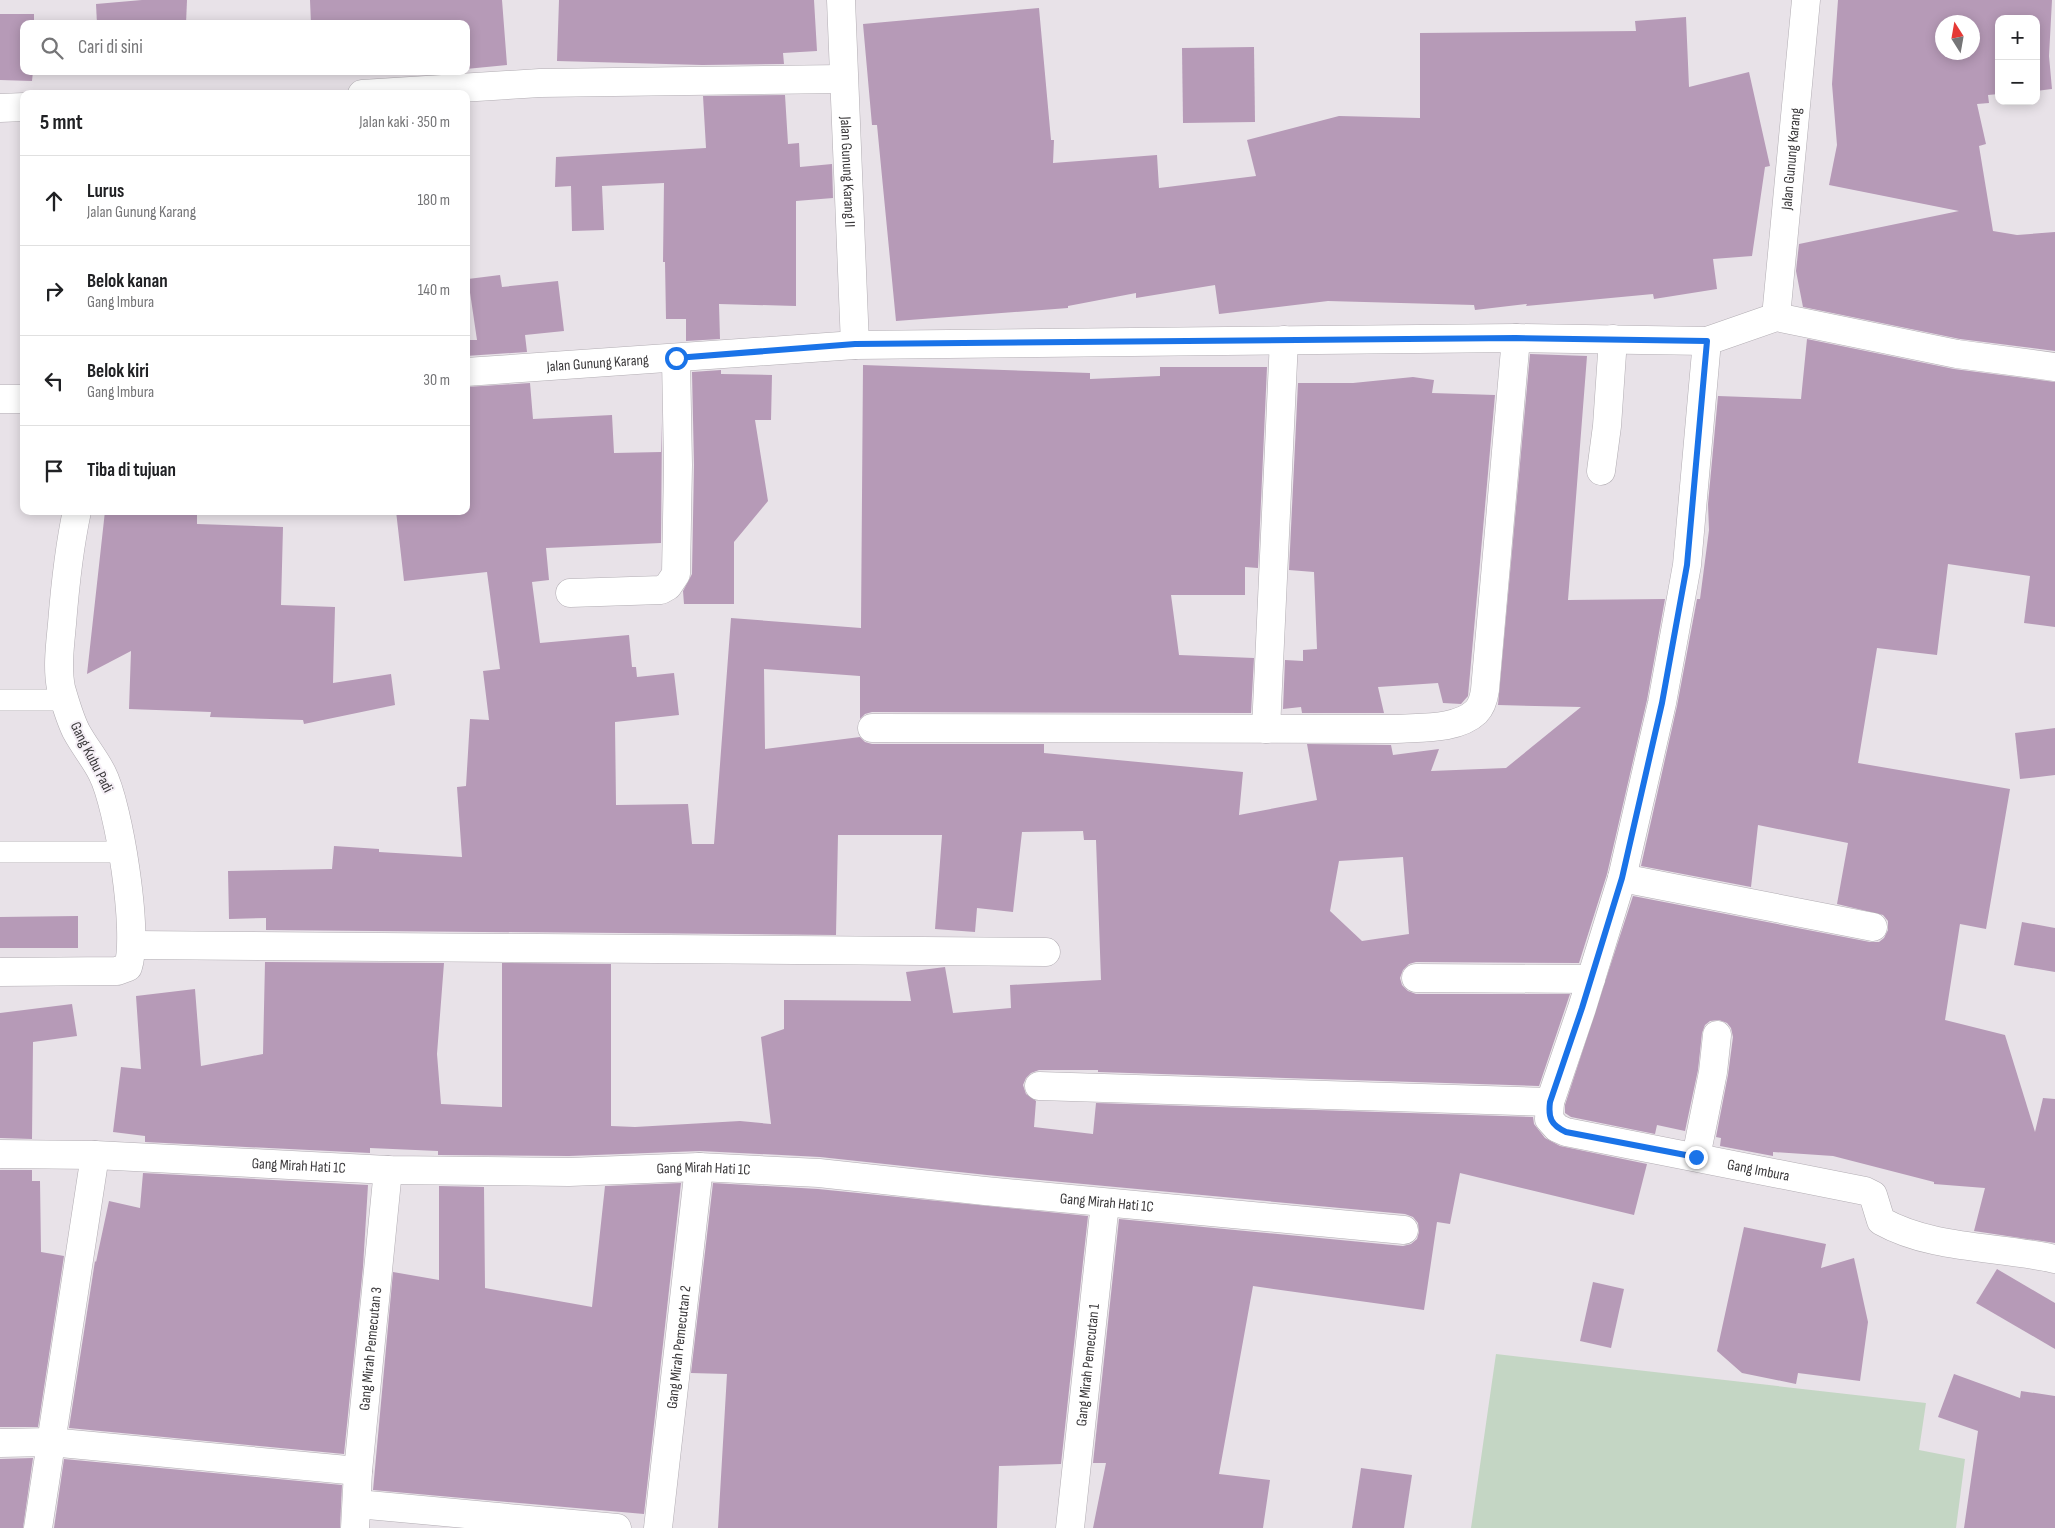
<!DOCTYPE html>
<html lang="id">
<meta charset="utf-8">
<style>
body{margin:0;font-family:"Sofia Sans Condensed",sans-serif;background:#f6f6f6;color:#202124}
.controls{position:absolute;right:15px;top:15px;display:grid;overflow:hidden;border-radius:10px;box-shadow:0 2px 12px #0003}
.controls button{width:45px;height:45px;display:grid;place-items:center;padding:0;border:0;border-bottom:1px solid #e0e0e0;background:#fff;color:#202124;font:25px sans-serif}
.compass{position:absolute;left:1935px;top:15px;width:45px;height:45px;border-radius:50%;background:#fff;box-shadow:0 2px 12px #0003;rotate:349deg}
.stop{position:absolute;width:15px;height:15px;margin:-11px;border:4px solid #1a73e8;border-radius:50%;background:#fff}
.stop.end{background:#1a73e8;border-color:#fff;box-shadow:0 1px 5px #0008}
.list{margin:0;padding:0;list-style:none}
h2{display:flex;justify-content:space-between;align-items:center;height:65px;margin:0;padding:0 20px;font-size:21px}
h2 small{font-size:16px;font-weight:400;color:#757577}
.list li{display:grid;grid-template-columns:32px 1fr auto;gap:15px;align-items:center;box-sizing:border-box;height:90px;padding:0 20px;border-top:1px solid #e0e0e0}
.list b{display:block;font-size:19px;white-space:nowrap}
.list p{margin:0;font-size:16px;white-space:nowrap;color:#757577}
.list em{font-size:16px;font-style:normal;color:#757577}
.icon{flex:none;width:28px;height:28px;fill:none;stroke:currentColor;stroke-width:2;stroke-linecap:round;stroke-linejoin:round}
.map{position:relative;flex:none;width:2055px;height:1528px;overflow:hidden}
.search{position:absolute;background:#fff;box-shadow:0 2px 12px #0003;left:20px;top:20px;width:450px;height:55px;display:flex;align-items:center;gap:12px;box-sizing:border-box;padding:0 18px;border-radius:10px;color:#757577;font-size:19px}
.panel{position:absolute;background:#fff;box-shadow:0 2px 12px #0003;left:20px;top:90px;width:450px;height:425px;border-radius:10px}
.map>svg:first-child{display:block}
</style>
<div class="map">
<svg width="2055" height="1528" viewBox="0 0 2055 1528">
<rect width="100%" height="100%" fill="#e8e2e8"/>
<!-- green -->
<path fill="#c4d6c4" d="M 1496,1354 L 1926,1403 L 1919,1450 L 1965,1459 L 1956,1528 L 1471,1528 Z"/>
<!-- building -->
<g fill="#b69ab7" fill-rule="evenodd">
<path d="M 142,0 L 187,0 L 186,24 L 97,24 L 96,4 Z"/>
<path d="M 310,0 L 502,0 L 507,65 L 466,69 L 466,24 L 311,24 Z"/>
<path d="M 559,0 L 814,0 L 817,51 L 783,53 L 784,64 L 702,65 L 557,61 Z"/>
<path d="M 1838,0 L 2052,0 L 2049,56 L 2052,89 L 2036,91 L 2036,19 L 1999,19 L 1999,94 L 1988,95 L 1989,103 L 1977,104 L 1986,144 L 1979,146 L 1993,231 L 2017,235 L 2055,232 L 2055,351 L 1960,339 L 1803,307 L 1796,271 L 1799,244 L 1959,211 L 1829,185 L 1837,145 L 1832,84 ZM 1942,22 L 1972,22 L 1972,52 L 1942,52 Z"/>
<path d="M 1039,8 L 1051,140 L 1054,140 L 1053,163 L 1157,155 L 1159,188 L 1256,176 L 1247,140 L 1339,116 L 1420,118 L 1420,33 L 1636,31 L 1635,21 L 1686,17 L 1689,87 L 1749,72 L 1770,166 L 1765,167 L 1752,256 L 1713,259 L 1717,289 L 1654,299 L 1653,294 L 1526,306 L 1527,304 L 1475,310 L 1474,305 L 1328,301 L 1219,314 L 1215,285 L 1136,298 L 1136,293 L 1068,306 L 1068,308 L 896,321 L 877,125 L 872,125 L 863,24 Z"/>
<path d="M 0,14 L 34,14 L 34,24 L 24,24 L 24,71 L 33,71 L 32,81 L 0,80 Z"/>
<path d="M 1254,47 L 1255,122 L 1183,123 L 1182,48 Z"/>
<path d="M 99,71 L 186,71 L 186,74 L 100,72 Z"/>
<path d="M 313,71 L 365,71 L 313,74 Z"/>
<path d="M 785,95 L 788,144 L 799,143 L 800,167 L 832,164 L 833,198 L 796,201 L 796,306 L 719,304 L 720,339 L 686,341 L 686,319 L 666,319 L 665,262 L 663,262 L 664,183 L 602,186 L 604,230 L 572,231 L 571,186 L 555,187 L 556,157 L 706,148 L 703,96 Z"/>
<path d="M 500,275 L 502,287 L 558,281 L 564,331 L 525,335 L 527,352 L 466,356 L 466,340 L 477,340 L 468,279 Z"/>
<path d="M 1807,339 L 1954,369 L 2055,382 L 2055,627 L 2024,623 L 2030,576 L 1948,564 L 1937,655 L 1877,648 L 1858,763 L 2010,789 L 1986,929 L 1960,924 L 1945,1020 L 2005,1035 L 2035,1132 L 2043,1098 L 2055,1099 L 2055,1243 L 1974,1231 L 1985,1188 L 1934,1184 L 1934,1182 L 1833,1156 L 1773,1152 L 1773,1156 L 1720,1146 L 1721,1138 L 1716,1137 L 1728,1075 L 1733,1037 L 1731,1028 L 1727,1023 L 1719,1020 L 1710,1021 L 1705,1025 L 1702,1033 L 1698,1070 L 1685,1131 L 1657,1125 L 1655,1134 L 1571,1117 L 1565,1113 L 1565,1105 L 1633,896 L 1870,942 L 1879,942 L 1884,938 L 1888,930 L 1888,921 L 1883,915 L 1837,904 L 1848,843 L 1758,825 L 1751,887 L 1641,866 L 1677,706 L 1697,599 L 1700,599 L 1709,530 L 1708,504 L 1718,396 L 1801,399 Z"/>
<path d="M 1530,354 L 1587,356 L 1568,600 L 1665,599 L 1647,700 L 1607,874 L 1579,963 L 1416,962 L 1409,964 L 1403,970 L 1400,978 L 1402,985 L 1408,991 L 1416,994 L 1570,994 L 1539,1086 L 1098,1072 L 1098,1070 L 1039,1070 L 1031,1073 L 1026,1078 L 1023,1085 L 1026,1094 L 1036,1101 L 1034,1127 L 1093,1134 L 1096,1103 L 1533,1117 L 1534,1124 L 1545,1138 L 1560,1146 L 1647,1164 L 1634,1215 L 1460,1173 L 1450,1224 L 1437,1222 L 1424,1310 L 1253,1286 L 1219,1474 L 1270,1480 L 1263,1528 L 1093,1528 L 1106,1463 L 1093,1463 L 1119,1219 L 1403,1246 L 1411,1244 L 1417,1239 L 1419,1232 L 1418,1223 L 1413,1217 L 1405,1214 L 987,1175 L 820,1157 L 700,1151 L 569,1156 L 438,1155 L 438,1151 L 370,1148 L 370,1153 L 145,1142 L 145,1136 L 113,1132 L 121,1067 L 141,1069 L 136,996 L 195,989 L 201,1066 L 263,1054 L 265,962 L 444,963 L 437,1054 L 441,1104 L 502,1107 L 502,963 L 611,964 L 611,1126 L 635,1127 L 740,1121 L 771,1124 L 761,1037 L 784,1029 L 784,1000 L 911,1001 L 906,972 L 945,967 L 953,1013 L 1011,1008 L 1010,985 L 1101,980 L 1096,840 L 1084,840 L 1083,831 L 1022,832 L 1013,912 L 977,908 L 975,932 L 935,929 L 942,835 L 838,835 L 836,935 L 266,930 L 266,918 L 229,919 L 228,871 L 332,869 L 334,846 L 379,849 L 379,852 L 462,857 L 457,787 L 466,786 L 470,719 L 489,720 L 483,671 L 500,669 L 487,572 L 404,581 L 396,511 L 466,511 L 466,387 L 530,383 L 533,419 L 612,415 L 614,453 L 661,452 L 662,422 L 661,543 L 546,548 L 549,580 L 532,582 L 540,643 L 629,635 L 632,667 L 636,667 L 637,677 L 674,673 L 679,715 L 615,722 L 616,805 L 688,804 L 692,844 L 714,844 L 731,618 L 861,628 L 863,365 L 1090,373 L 1090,379 L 1160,376 L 1160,367 L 1267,367 L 1258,568 L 1245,567 L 1245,595 L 1171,595 L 1179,655 L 1254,658 L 1251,713 L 872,712 L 865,714 L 860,719 L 860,676 L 764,669 L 765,749 L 860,737 L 865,742 L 872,744 L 1044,744 L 1044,753 L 1243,772 L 1239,815 L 1317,800 L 1307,744 L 1391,745 L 1393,755 L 1439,749 L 1431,771 L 1506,768 L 1581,707 L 1498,705 ZM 1403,857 L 1409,934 L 1362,941 L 1330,911 L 1339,861 Z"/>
<path d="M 721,370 L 721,374 L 772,375 L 771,420 L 755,420 L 768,501 L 734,542 L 734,604 L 684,604 L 683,591 L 692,574 L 694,465 L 692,372 Z"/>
<path d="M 1413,377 L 1434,380 L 1432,393 L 1495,395 L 1468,696 L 1461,704 L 1443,703 L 1438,683 L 1378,687 L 1384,713 L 1302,713 L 1301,707 L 1283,709 L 1285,660 L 1303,661 L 1303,650 L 1317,649 L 1314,572 L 1289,570 L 1298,383 L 1353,383 Z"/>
<path d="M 105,511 L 197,511 L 197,524 L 283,527 L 281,605 L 335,607 L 333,683 L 391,674 L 395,705 L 304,724 L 303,720 L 210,717 L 211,712 L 129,709 L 131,651 L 87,674 Z"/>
<path d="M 2055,728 L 2055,775 L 2020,779 L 2015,733 Z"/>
<path d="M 78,916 L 78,948 L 0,948 L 0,917 Z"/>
<path d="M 2022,922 L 2055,928 L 2055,972 L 2014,965 Z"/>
<path d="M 72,1004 L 77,1036 L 33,1042 L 32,1139 L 0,1138 L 0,1013 Z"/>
<path d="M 0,1170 L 32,1170 L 32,1181 L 40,1181 L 41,1252 L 64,1256 L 38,1427 L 0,1427 Z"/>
<path d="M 143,1173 L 368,1185 L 363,1267 L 344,1454 L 69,1428 L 95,1261 L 96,1262 L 109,1201 L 140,1208 Z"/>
<path d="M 681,1183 L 644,1514 L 373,1490 L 393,1272 L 439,1280 L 439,1186 L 484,1187 L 485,1288 L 592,1307 L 605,1186 Z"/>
<path d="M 713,1183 L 818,1189 L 1088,1216 L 1061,1464 L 999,1466 L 997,1528 L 718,1528 L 727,1374 L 691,1373 Z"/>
<path d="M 1744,1227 L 1826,1244 L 1821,1268 L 1854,1258 L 1868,1322 L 1860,1381 L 1798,1373 L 1796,1384 L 1742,1373 L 1717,1351 Z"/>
<path d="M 1997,1269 L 2055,1303 L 2055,1349 L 1976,1303 Z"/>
<path d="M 1593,1282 L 1624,1289 L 1611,1348 L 1580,1341 Z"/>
<path d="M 1954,1374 L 2020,1398 L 2021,1391 L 2055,1396 L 2055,1528 L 1964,1528 L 1978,1431 L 1938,1417 Z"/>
<path d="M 33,1458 L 23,1528 L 0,1528 L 0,1459 Z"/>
<path d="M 64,1459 L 342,1485 L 340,1528 L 54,1528 Z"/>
<path d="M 1361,1468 L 1412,1475 L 1404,1528 L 1352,1528 Z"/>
</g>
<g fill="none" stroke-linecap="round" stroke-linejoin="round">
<!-- service casing -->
<g stroke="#b2adb3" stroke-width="22">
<g id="service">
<path d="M 0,700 L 66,700"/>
<path d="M 0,852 L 123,852"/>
</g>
</g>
<!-- minor casing -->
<g stroke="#b2adb3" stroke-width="29">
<g id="minor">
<path id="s1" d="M 841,0 L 855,345"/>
<path d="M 362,94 L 540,83 L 843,79"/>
<path d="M 0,108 L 24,107"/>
<path id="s2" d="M 1776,317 L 1806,0"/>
<path id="s3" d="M 1707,341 L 1687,565 L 1662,703 L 1622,878 L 1582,1008 L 1550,1102 L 1549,1119 L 1557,1128 L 1566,1132 L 1865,1191 L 1873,1195 L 1881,1221 C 1933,1250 1998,1246 2055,1259"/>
<path id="s4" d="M 466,372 L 855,345 L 1516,338 L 1707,341 L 1776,317 L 1957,354 L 2055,367"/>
<path d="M 0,399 L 24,399"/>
<path d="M 1601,471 L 1607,426 L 1613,339"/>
<path d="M 570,593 L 661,590 L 668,586 L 676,574 L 678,465 L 676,359"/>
<path d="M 872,728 L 1395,729 C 1420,727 1457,730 1476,712 C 1482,706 1484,697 1485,690 L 1516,338"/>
<path d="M 1266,729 L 1284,340"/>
<path d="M 1622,878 L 1873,927"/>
<path d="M 133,945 L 1046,952"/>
<path d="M 0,972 L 117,971 L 128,967 C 139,933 119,806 102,773 C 95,759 84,746 76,731 C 70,719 65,702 61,688 C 57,668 60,645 62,624 C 65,586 69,548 77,511"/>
<path d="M 1416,978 L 1591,979"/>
<path d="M 1039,1086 L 1550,1102"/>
<path id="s5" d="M 0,1154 L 95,1155 L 388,1170 L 569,1172 L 699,1167 L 819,1173 L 985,1191 L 1404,1230"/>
<path d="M 1696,1157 L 1713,1072 L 1717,1035"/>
<path d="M 0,1443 L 50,1442 L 358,1471"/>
<path d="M 357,1504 L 617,1528"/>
<path d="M 38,1528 L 95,1155"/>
<path id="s6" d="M 355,1528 L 358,1471 L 388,1170"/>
<path id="s7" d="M 658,1528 L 699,1167"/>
<path id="s8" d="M 1070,1528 L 1105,1203"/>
</g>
</g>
<!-- service -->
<use href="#service" stroke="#fff" stroke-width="21"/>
<!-- minor -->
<use href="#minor" stroke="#fff" stroke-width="28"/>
</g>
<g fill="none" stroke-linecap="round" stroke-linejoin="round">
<!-- route -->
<path stroke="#1a73e8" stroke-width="6" d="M 676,358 L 855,344 L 1516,338 L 1707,341 L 1687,565 L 1662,703 L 1622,878 L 1582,1008 L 1550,1102 C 1548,1118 1551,1125 1566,1132 L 1696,1157"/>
</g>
<g text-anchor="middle" stroke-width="4" stroke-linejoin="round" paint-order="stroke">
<!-- street labels -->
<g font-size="15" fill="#3a383a" stroke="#f5eff6">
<text dy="5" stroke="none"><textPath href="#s2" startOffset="159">Jalan Gunung Karang</textPath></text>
<text dy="5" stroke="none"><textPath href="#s1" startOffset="172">Jalan Gunung Karang II</textPath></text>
<text dy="5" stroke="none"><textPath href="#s4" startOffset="132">Jalan Gunung Karang</textPath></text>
<text transform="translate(92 757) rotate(63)" y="5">Gang Kubu Padi</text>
<text dy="5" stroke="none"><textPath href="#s5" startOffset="299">Gang Mirah Hati 1C</textPath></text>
<text dy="5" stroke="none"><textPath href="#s5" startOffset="704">Gang Mirah Hati 1C</textPath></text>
<text dy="5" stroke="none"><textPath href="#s3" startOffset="1015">Gang Imbura</textPath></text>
<text dy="5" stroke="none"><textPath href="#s5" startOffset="1109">Gang Mirah Hati 1C</textPath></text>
<text dy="5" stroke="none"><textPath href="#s7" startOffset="182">Gang Mirah Pemecutan 2</textPath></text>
<text dy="5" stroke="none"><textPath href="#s6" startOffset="180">Gang Mirah Pemecutan 3</textPath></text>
<text dy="5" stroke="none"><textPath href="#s8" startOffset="164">Gang Mirah Pemecutan 1</textPath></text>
</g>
</g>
</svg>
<div class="controls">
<button>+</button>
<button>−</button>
</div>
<svg class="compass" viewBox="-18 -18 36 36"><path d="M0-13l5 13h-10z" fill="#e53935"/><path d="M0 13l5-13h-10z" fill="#757577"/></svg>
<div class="stop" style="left:676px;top:358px"></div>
<div class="stop end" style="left:1696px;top:1157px"></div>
<div class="search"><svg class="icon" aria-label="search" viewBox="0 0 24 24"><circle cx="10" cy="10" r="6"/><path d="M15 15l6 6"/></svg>Cari di sini</div>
<section class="panel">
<h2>5 mnt<small>Jalan kaki · 350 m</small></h2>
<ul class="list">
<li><svg class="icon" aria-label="ahead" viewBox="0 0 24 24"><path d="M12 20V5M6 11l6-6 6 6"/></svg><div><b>Lurus</b><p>Jalan Gunung Karang</p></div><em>180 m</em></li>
<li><svg class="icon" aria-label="right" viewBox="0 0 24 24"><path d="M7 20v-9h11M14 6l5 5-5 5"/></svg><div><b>Belok kanan</b><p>Gang Imbura</p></div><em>140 m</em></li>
<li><svg class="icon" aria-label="left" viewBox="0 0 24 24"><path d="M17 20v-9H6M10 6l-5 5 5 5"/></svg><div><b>Belok kiri</b><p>Gang Imbura</p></div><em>30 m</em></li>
<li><svg class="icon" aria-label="arrive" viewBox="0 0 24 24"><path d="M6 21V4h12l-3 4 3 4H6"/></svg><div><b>Tiba di tujuan</b></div></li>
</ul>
</section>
</div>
